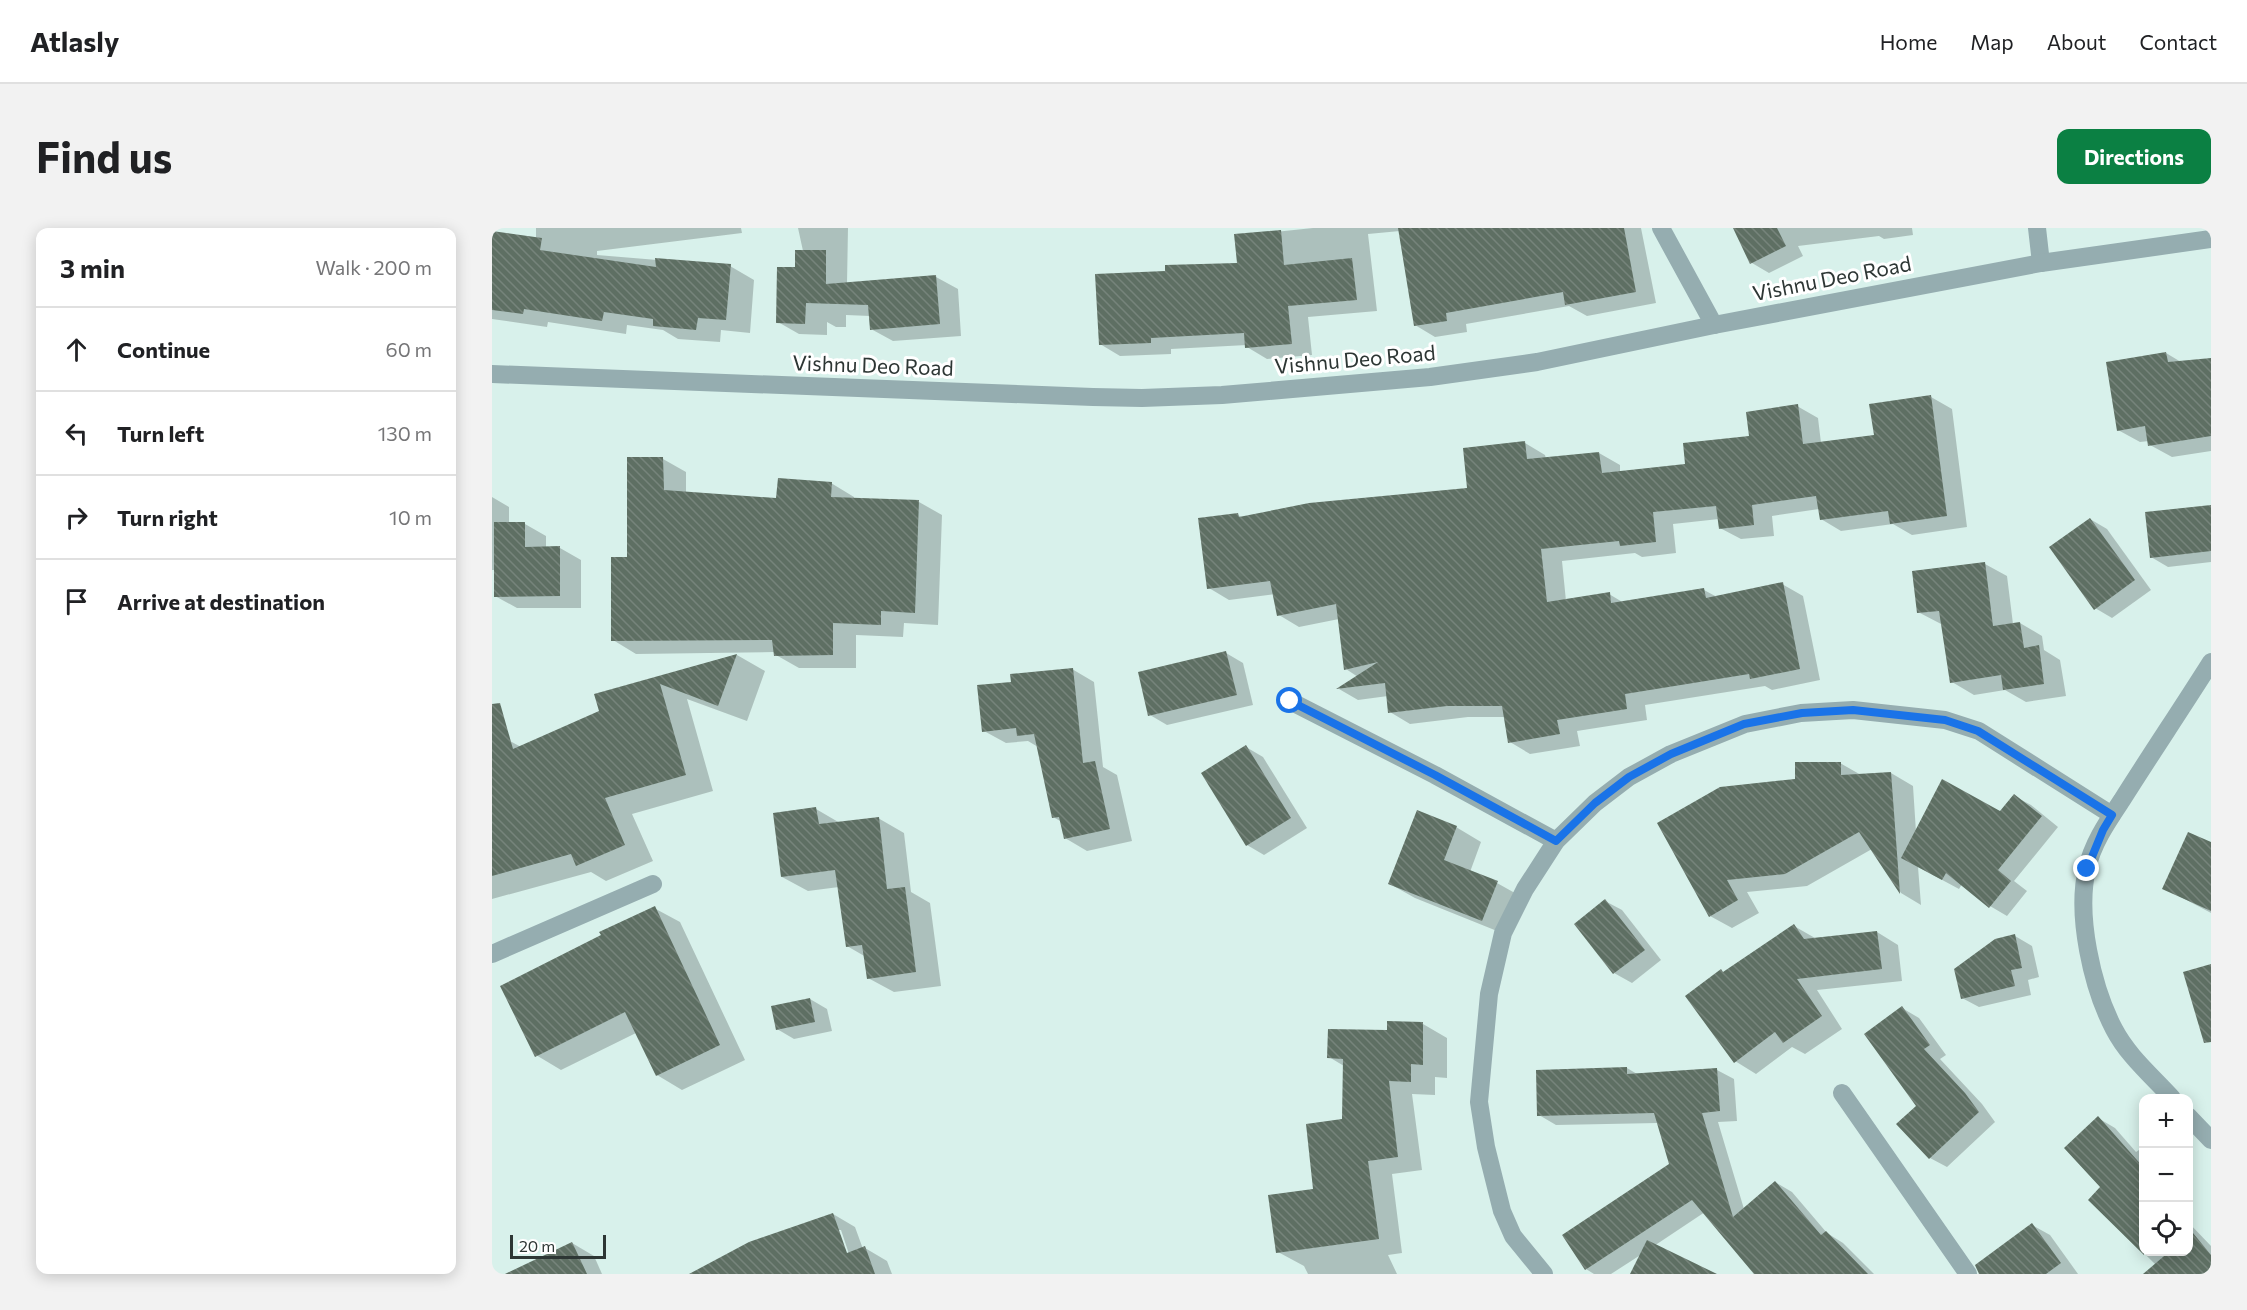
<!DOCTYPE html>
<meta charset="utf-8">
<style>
body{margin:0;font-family:Commissioner,sans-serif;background:#f2f2f2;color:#202124}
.controls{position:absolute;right:18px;bottom:18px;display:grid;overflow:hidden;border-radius:12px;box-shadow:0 3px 15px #0003}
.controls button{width:54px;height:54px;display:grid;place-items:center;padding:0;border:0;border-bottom:2px solid #e0e0e0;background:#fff;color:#202124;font:30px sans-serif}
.scale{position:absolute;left:18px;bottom:15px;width:96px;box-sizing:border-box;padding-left:6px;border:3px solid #2d3634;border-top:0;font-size:16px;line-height:21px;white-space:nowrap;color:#2d3634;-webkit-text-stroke:4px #fff;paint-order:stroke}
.stop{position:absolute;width:18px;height:18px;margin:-14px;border:4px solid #1a73e8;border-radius:50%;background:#fff}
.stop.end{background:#1a73e8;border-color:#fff;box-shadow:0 2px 6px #0008}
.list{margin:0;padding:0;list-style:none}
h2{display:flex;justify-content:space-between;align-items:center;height:78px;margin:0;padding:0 24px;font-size:26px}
h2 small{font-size:20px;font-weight:400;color:#757577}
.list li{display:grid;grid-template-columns:39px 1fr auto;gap:18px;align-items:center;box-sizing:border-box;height:84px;padding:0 24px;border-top:2px solid #e0e0e0}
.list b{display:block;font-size:22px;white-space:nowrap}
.list em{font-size:20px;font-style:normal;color:#757577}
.icon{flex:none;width:33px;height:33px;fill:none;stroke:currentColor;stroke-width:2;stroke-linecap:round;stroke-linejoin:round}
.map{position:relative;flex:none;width:1719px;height:1046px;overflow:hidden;border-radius:12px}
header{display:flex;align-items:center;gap:36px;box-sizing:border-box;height:84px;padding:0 30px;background:#fff;border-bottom:2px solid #e0e0e0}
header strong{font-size:28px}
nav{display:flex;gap:33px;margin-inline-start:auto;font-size:21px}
.intro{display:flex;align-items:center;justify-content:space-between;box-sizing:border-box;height:144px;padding:0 36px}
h1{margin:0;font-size:42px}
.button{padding:15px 27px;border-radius:12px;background:#0b8043;color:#fff;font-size:21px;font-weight:700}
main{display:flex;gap:36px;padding:0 36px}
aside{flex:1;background:#fff;border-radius:12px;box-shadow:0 3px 15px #0003}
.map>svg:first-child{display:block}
</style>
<header>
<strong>Atlasly</strong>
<nav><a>Home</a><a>Map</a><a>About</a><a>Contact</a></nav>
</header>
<div class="intro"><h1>Find us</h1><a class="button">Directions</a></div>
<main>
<aside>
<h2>3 min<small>Walk · 200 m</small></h2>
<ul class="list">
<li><svg class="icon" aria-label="ahead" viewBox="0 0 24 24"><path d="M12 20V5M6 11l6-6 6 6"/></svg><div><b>Continue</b></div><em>60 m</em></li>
<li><svg class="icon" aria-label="left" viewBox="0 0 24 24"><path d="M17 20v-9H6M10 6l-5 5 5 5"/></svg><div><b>Turn left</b></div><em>130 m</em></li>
<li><svg class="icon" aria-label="right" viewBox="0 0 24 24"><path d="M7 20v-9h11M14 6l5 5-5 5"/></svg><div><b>Turn right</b></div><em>10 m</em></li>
<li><svg class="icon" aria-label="arrive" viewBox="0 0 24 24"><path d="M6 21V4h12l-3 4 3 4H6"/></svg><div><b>Arrive at destination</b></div></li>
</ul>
</aside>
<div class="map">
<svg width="1719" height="1046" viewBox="0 0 1719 1046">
<defs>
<pattern id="building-back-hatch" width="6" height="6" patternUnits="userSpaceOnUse" patternTransform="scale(1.5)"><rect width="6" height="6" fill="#5e6f63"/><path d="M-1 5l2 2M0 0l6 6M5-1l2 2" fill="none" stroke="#76847b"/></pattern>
</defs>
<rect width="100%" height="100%" fill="#d8f1eb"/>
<!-- shadow -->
<g fill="#0003" fill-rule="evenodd">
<path d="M 44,0 L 249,0 L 250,5 L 105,23 L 105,27 L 238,38 L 262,52 L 258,105 L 229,102 L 228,114 L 186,111 L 171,102 L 135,97 L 134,106 L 56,94 L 55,99 L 0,91 L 0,5 L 44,11 Z"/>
<path d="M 306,0 L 356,0 L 355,56 L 444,49 L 466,61 L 469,108 L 401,113 L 379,101 L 378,88 L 354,87 L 354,99 L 344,99 L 335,94 L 335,107 L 307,106 L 286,94 L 311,23 Z"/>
<path d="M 821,0 L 1149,0 L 1164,75 L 1095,88 L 1077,78 L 974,96 L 975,104 L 943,109 L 923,97 L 908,3 L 876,6 L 885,83 L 816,89 L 820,127 L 775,131 L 755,119 L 755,117 L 679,121 L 679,126 L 628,128 L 608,116 L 674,44 L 747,36 L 744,8 Z"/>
<path d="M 1242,0 L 1422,0 L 1420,0 L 1421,7 L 1392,11 L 1387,8 L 1306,18 L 1311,28 L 1277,45 L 1260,35 Z"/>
<path d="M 1674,125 L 1689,134 L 1719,131 L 1719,223 L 1680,229 L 1658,217 L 1657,213 L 1648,214 L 1626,202 Z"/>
<path d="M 1439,169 L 1460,181 L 1475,299 L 1420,307 L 1401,296 L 1349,303 L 1329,291 L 1327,281 L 1280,288 L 1282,308 L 1249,311 L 1228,300 L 1227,291 L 1181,296 L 1184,325 L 1150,329 L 1143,325 L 1070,333 L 1074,373 L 1117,366 L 1132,375 L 1212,362 L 1225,369 L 1290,356 L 1311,368 L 1328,452 L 1280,462 L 1273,458 L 1153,477 L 1155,492 L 1085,503 L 1088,518 L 1038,526 L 1018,514 L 1014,489 L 976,489 L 918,496 L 898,484 L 896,468 L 866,472 L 847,461 L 866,449 L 854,441 L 847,391 L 807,399 L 787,387 L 783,366 L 737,372 L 717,360 L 746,287 L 751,290 L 977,262 L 1033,215 L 1053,227 L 1054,231 L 1107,225 L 1128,237 L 1128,244 L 1195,237 L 1259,210 L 1305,178 L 1326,190 L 1329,215 L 1384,208 Z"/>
<path d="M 171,231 L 194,244 L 194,265 L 286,271 L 339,255 L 362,269 L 362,271 L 427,274 L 450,287 L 446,397 L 412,395 L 411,409 L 364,407 L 364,440 L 307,440 L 284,427 L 283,424 L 144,426 L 121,412 L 137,331 Z"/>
<path d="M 0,269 L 17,279 L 17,296 L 33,296 L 54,308 L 54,320 L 68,320 L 89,332 L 89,380 L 25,380 L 3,368 L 3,342 L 0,342 Z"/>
<path d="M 1719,279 L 1719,334 L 1676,339 L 1659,329 Z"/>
<path d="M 1598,291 L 1615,301 L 1659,362 L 1620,390 L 1603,380 Z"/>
<path d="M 1493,336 L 1515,348 L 1521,396 L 1528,395 L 1550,408 L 1552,422 L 1568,432 L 1574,468 L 1534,474 L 1513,462 L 1482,467 L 1460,454 L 1451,397 L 1426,384 Z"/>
<path d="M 734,425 L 751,435 L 761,477 L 675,497 L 658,487 Z"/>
<path d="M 245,427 L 273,443 L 255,493 L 195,471 L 221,563 L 140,586 L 161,633 L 114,653 L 99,644 L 0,671 L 0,517 L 18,513 L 29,519 L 109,484 L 104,467 Z"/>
<path d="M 580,441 L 602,454 L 611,539 L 625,547 L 640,613 L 595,623 L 573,610 L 570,594 L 561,589 L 546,519 L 536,513 L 514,515 L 492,503 L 520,455 Z"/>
<path d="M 754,519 L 771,529 L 815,600 L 772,627 L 755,617 L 711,546 Z"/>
<path d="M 1348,535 L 1369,547 L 1399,545 L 1421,558 L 1424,604 L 1508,585 L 1522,568 L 1539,577 L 1566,599 L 1522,653 L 1535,663 L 1515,688 L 1498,678 L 1470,656 L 1467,661 L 1426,639 L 1429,677 L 1409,665 L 1380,621 L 1315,658 L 1255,664 L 1267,685 L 1240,700 L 1218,688 L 1167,595 L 1304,552 Z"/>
<path d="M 324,581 L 348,595 L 386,590 L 412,605 L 419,664 L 438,675 L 449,758 L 402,764 L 376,750 L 374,729 L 355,718 L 347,659 L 316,663 L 290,649 Z"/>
<path d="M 964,599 L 989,614 L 978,644 L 1005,655 L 1030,669 L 1015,707 L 923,670 L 898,656 Z"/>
<path d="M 1719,616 L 1719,685 L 1672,660 Z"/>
<path d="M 1113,673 L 1130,682 L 1169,732 L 1140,755 L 1122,745 Z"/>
<path d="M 162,680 L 188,694 L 253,832 L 190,862 L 165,847 L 144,805 L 69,842 L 44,827 Z"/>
<path d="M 1302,698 L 1323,710 L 1385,704 L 1406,717 L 1410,753 L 1325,762 L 1350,801 L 1313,826 L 1300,819 L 1264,846 L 1243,833 Z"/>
<path d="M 1523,708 L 1540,718 L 1547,749 L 1536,752 L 1539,767 L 1487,779 L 1470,770 Z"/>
<path d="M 318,771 L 335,781 L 340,803 L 302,811 L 285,801 Z"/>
<path d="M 1410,780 L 1427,790 L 1454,827 L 1448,831 L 1490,876 L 1503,894 L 1455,939 L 1438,930 Z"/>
<path d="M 897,795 L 931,796 L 955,810 L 955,850 L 943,849 L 943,867 L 920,866 L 930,942 L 900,946 L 910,1025 L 896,1027 L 905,1046 L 816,1046 L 812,1038 L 786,1024 L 823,962 L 852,892 L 852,838 L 837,829 L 897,804 Z"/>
<path d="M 1135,840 L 1145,846 L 1225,842 L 1242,851 L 1245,893 L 1226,894 L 1252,981 L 1283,954 L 1300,964 L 1335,1005 L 1351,1015 L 1382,1046 L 1299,1046 L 1213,984 L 1162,1018 L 1221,1046 L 1140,1046 L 1150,1026 L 1119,1046 L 1102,1046 L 1094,1041 L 1072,1008 L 1179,936 L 1166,895 L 1064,897 L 1047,887 Z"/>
<path d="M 1606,890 L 1623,900 L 1644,924 L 1647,922 L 1652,924 L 1652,1024 L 1696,1024 L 1696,994 L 1719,1018 L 1719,1046 L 1656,1046 L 1664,1037 L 1598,972 L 1610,959 Z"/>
<path d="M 341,986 L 363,999 L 371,1021 L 373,1020 L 395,1033 L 400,1046 L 201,1046 ZM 346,1002 L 349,1002 L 359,1032 L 356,1033 Z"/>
<path d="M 1540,997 L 1558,1007 L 1586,1046 L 1497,1046 Z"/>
<path d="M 80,1015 L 102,1028 L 110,1046 L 46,1046 Z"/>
</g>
<!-- building -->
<g fill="url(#building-back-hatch)">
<path d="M 906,0 L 1132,0 L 1144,64 L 1073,77 L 1071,64 L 954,85 L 955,93 L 922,98 Z"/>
<path d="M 1241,0 L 1285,0 L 1294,18 L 1258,36 Z"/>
<path d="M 789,2 L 792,37 L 860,30 L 865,72 L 796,78 L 800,116 L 753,120 L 752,105 L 659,110 L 659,115 L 607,117 L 603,46 L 673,43 L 673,37 L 745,35 L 742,6 Z"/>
<path d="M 0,3 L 50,10 L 48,22 L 164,39 L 163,30 L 239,36 L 234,92 L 206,90 L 204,102 L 161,98 L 161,91 L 112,84 L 110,93 L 32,81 L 31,86 L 0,82 Z"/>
<path d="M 303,22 L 334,22 L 334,56 L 444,47 L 448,96 L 378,102 L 376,77 L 314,75 L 313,96 L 284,95 L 285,39 L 303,39 Z"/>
<path d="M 1674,124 L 1676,134 L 1719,130 L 1719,208 L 1656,218 L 1653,198 L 1625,203 L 1614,134 Z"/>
<path d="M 1439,167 L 1455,288 L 1398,296 L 1396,283 L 1328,292 L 1324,268 L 1260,277 L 1262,297 L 1227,301 L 1224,278 L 1161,284 L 1164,314 L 1128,318 L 1127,313 L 1049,321 L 1055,374 L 1118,364 L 1119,375 L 1212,360 L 1214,370 L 1291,354 L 1308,441 L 1258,451 L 1257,446 L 1133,466 L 1135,481 L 1065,492 L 1068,506 L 1016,515 L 1010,478 L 955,478 L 896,485 L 893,455 L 844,461 L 886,434 L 852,442 L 844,376 L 785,388 L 778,353 L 715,361 L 706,290 L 746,285 L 747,289 L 817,275 L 975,260 L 971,220 L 1033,213 L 1035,231 L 1107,224 L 1110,245 L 1193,236 L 1191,215 L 1257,208 L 1254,184 L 1306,176 L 1311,216 L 1382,207 L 1377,176 Z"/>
<path d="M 135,229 L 171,229 L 172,262 L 284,270 L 286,250 L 340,254 L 339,269 L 427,272 L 423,385 L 389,383 L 389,397 L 341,395 L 341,427 L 282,428 L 280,412 L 119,413 L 119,329 L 135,329 Z"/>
<path d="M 1719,277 L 1719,323 L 1658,330 L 1653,284 Z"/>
<path d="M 1598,290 L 1643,352 L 1602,382 L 1557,319 Z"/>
<path d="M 2,294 L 33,294 L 33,319 L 68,318 L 68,368 L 2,369 Z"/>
<path d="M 1493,334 L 1501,398 L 1528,394 L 1532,420 L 1547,417 L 1552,456 L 1511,462 L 1509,447 L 1458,455 L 1447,383 L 1425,385 L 1420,343 Z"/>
<path d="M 734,423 L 745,467 L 656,488 L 646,444 Z"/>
<path d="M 245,426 L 226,478 L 168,456 L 194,547 L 113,570 L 133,617 L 84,638 L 79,626 L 0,648 L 0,476 L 8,475 L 21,521 L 107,483 L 102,466 Z"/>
<path d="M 581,440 L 591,535 L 603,533 L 618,601 L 572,611 L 567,589 L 560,590 L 542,506 L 525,508 L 524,500 L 490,504 L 485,457 L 519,454 L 518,446 Z"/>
<path d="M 754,517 L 799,590 L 754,618 L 709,545 Z"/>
<path d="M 1303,534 L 1349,534 L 1349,547 L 1399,544 L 1408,666 L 1367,604 L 1293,646 L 1235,652 L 1246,672 L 1217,689 L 1165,595 L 1228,559 L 1303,551 Z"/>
<path d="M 1450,551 L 1508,583 L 1522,566 L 1550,588 L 1506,642 L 1519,653 L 1497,680 L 1454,645 L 1450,652 L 1409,630 Z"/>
<path d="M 324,579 L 327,596 L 387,589 L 395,661 L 413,659 L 424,744 L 375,751 L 370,717 L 354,719 L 343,642 L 289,649 L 281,585 Z"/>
<path d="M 925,582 L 965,598 L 952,632 L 1006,653 L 990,693 L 896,656 Z"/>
<path d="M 1696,604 L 1719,614 L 1719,683 L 1670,661 Z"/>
<path d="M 1113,671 L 1153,722 L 1121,746 L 1082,696 Z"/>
<path d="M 163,678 L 228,817 L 164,848 L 133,784 L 43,829 L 8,758 L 109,707 L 107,704 Z"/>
<path d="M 1302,696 L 1312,711 L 1385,703 L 1390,741 L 1305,751 L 1330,788 L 1291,815 L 1283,804 L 1242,835 L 1193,768 L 1229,741 L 1231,744 Z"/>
<path d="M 1523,706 L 1530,740 L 1519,742 L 1523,758 L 1469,771 L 1462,741 L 1503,711 Z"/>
<path d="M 1719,736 L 1719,814 L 1712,815 L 1691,744 Z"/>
<path d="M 318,770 L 323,794 L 284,802 L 279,778 Z"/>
<path d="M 1410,778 L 1438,817 L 1432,821 L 1473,865 L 1487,884 L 1437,931 L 1404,896 L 1424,878 L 1372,806 Z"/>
<path d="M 895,793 L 931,794 L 931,837 L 919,836 L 919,854 L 897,853 L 906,929 L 876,933 L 887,1011 L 784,1025 L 776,967 L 821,961 L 814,896 L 850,891 L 851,831 L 835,830 L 836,801 L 895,802 Z"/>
<path d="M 1135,839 L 1135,846 L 1225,840 L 1228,883 L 1210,885 L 1241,989 L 1283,953 L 1329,1007 L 1334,1003 L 1376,1046 L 1262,1046 L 1200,972 L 1093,1042 L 1070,1007 L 1177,936 L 1162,885 L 1045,888 L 1044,842 Z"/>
<path d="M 1606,888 L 1652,940 L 1652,1027 L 1596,972 L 1608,959 L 1572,920 Z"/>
<path d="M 341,985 L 355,1025 L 373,1018 L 383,1046 L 197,1046 L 257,1014 Z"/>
<path d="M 1540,995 L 1569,1035 L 1554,1046 L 1487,1046 L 1483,1037 Z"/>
<path d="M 1701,1005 L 1719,1027 L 1719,1046 L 1651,1046 L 1678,1023 L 1696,1023 L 1696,1008 Z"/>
<path d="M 1155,1012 L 1225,1046 L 1138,1046 Z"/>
<path d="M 80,1014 L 95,1046 L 13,1046 Z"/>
</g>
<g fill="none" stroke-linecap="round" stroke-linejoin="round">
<!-- minor -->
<g stroke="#95adb0" stroke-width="18">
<path d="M 1169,0 L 1222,97"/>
<path d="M 1545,0 L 1549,35"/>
<path d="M 0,146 L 601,169 L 650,170 L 730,167 L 938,149 L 1045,134 L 1222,97 L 1549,35 L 1719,11"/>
<path d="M 798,473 L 943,547 L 1064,613"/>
<path d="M 0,726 L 161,656"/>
<path d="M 1350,865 L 1476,1046"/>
<path d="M 1680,870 C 1660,848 1636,828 1622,801 C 1600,759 1584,687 1595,641 C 1600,616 1616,593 1630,572 C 1659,526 1690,480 1719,434"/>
<path d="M 1696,888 L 1719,912"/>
<path d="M 1052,1046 L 1021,1008 L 1010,983 L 994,919 L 987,874 L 997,766 L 1011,705 L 1033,661 L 1064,613 L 1103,575 L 1137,549 L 1179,526 L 1253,496 L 1309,485 L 1361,482 L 1453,492 L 1487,503 L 1620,587"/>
</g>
</g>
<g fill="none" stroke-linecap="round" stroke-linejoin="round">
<!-- route -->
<path stroke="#1a73e8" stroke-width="8" d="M 798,473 L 943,547 L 1064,613 L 1103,575 L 1137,549 L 1179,526 L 1252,496 L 1310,485 L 1361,482 L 1453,492 L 1486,503 L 1620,587 L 1611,602 L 1595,641"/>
</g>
<g text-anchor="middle" stroke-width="6" stroke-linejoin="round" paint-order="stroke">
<!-- street labels -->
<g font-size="21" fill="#2d3634" stroke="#fff">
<text transform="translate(1340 51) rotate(-11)" y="7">Vishnu Deo Road</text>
<text transform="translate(863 132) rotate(-5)" y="7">Vishnu Deo Road</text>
<text transform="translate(381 138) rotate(2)" y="7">Vishnu Deo Road</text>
</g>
</g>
</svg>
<div class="controls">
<button>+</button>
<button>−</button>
<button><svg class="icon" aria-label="locate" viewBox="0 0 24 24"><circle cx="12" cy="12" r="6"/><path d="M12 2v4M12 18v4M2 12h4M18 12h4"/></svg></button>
</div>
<div class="scale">20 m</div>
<div class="stop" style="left:798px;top:473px"></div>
<div class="stop end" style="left:1595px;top:641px"></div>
</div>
</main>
